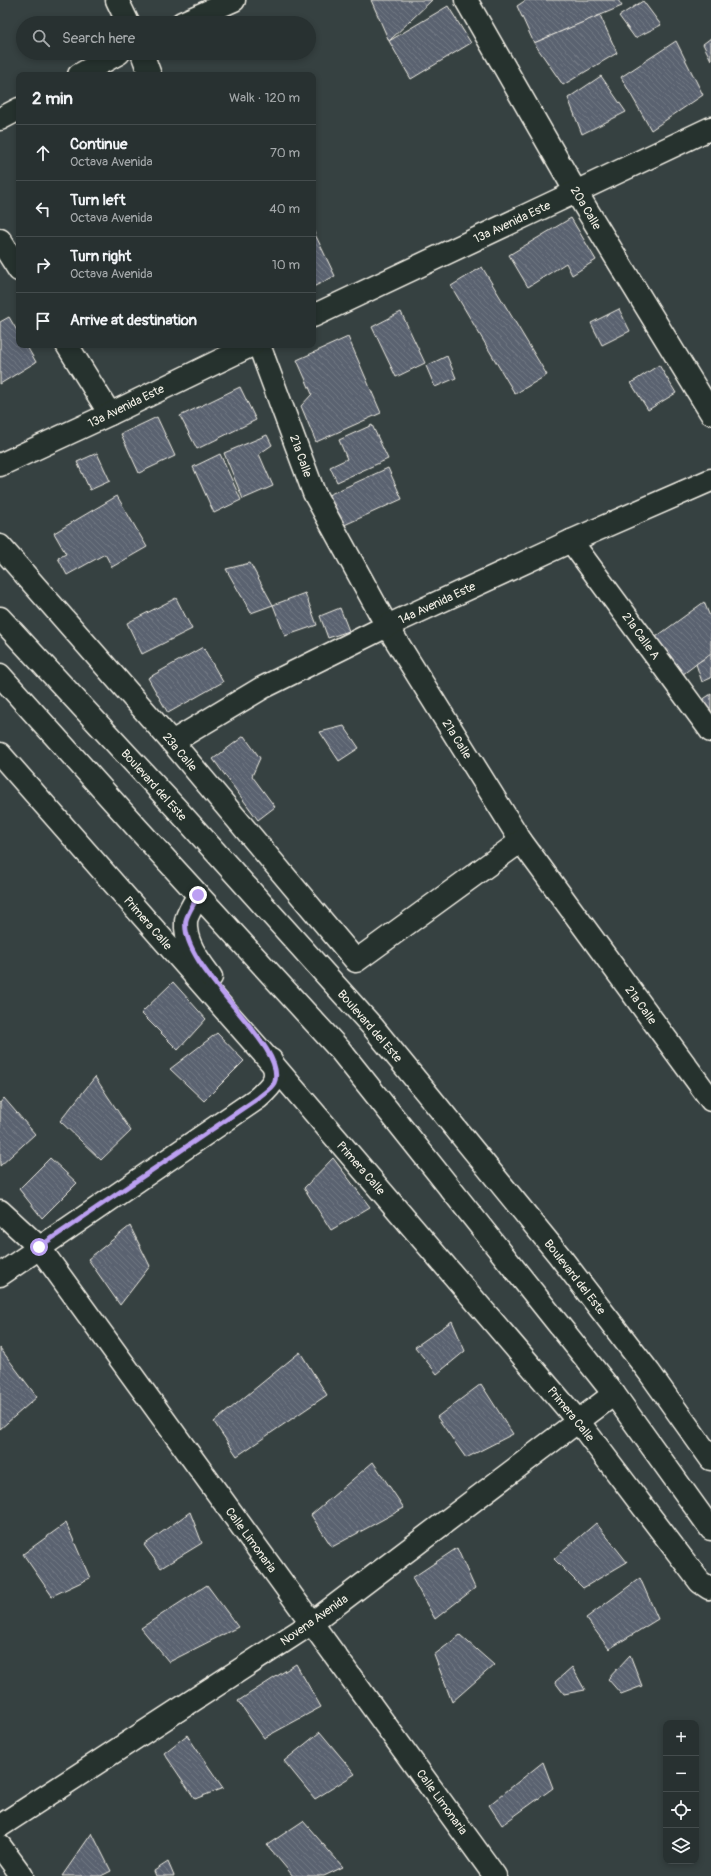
<!DOCTYPE html>
<meta charset="utf-8">
<style>
body{margin:0;font-family:Pangolin,sans-serif;background:#343d3d;color:#f1f3f6}
.controls{position:absolute;right:12px;bottom:12px;display:grid;overflow:hidden;border-radius:8px;box-shadow:0 2px 6px #0003}
.controls button{width:36px;height:36px;display:grid;place-items:center;padding:0;border:0;border-bottom:1px solid #444c4d;background:#283131;color:#f1f3f6;font:20px sans-serif}
.stop{position:absolute;width:12px;height:12px;margin:-9px;border:3px solid #bca0f2;border-radius:50%;background:#fff}
.stop.end{background:#bca0f2;border-color:#fff;box-shadow:0 1px 4px #0008}
.list{margin:0;padding:0;list-style:none}
h2{display:flex;justify-content:space-between;align-items:center;height:52px;margin:0;padding:0 16px;font-size:17px}
h2 small{font-size:13px;font-weight:400;color:#a5a9ab}
.list li{display:grid;grid-template-columns:26px 1fr auto;gap:12px;align-items:center;box-sizing:border-box;height:56px;padding:0 16px;border-top:1px solid #444c4d}
.list b{display:block;font-size:15px;white-space:nowrap}
.list p{margin:0;font-size:13px;white-space:nowrap;color:#a5a9ab}
.list em{font-size:13px;font-style:normal;color:#a5a9ab}
.icon{flex:none;width:22px;height:22px;fill:none;stroke:currentColor;stroke-width:2;stroke-linecap:round;stroke-linejoin:round}
.map{position:relative;flex:none;width:711px;height:1876px;overflow:hidden}
.search{position:absolute;background:#283131;box-shadow:0 2px 6px #0003;left:16px;top:16px;width:300px;height:44px;display:flex;align-items:center;gap:10px;box-sizing:border-box;padding:0 14px;border-radius:22px;color:#a5a9ab;font-size:15px}
.panel{position:absolute;background:#283131;box-shadow:0 2px 6px #0003;left:16px;top:72px;width:300px;height:276px;border-radius:8px}
.map>svg:first-child{display:block}
</style>
<div class="map">
<svg width="711" height="1876" viewBox="0 0 711 1876">
<defs>
<pattern id="building-back-hatch" width="6" height="6" patternUnits="userSpaceOnUse"><rect width="6" height="6" fill="#5a626f"/><path d="M-1 5l2 2M0 0l6 6M5-1l2 2" fill="none" stroke="#727984"/></pattern>
</defs>
<rect width="100%" height="100%" fill="#364141"/>
<filter id="ink" filterUnits="userSpaceOnUse"><feTurbulence type="fractalNoise" baseFrequency=".025" numOctaves="2"/><feDisplacementMap in="SourceGraphic" scale="8" xChannelSelector="R" yChannelSelector="G"/><feConvolveMatrix kernelMatrix="1 2 1 2 8 2 1 2 1" color-interpolation-filters="sRGB"/></filter>
<g filter="url(#ink)">
<!-- building -->
<g fill="url(#building-back-hatch)" stroke="#f4f1e8">
<path d="M 371,0 L 432,0 L 389,41 Z"/>
<path d="M 526,0 L 618,0 L 622,6 L 534,43 L 517,6 Z"/>
<path d="M 643,1 L 661,25 L 635,38 L 619,16 Z"/>
<path d="M 448,6 L 471,43 L 411,79 L 389,41 Z"/>
<path d="M 600,15 L 617,53 L 563,85 L 534,43 Z"/>
<path d="M 711,38 L 711,60 L 703,44 Z"/>
<path d="M 676,41 L 703,95 L 651,130 L 621,77 Z"/>
<path d="M 601,76 L 626,112 L 582,134 L 568,98 Z"/>
<path d="M 571,218 L 596,260 L 572,275 L 566,263 L 528,287 L 509,255 Z"/>
<path d="M 313,230 L 335,276 L 313,287 Z"/>
<path d="M 482,267 L 547,375 L 515,394 L 451,286 Z"/>
<path d="M 619,309 L 630,331 L 602,345 L 591,323 Z"/>
<path d="M 401,312 L 425,363 L 396,377 L 372,327 Z"/>
<path d="M 9,317 L 19,334 L 19,345 L 26,345 L 36,362 L 0,384 L 0,322 Z"/>
<path d="M 348,337 L 381,413 L 316,442 L 301,406 L 312,394 L 297,360 Z"/>
<path d="M 447,356 L 456,378 L 435,387 L 426,366 Z"/>
<path d="M 659,365 L 676,393 L 648,410 L 631,383 Z"/>
<path d="M 240,387 L 256,420 L 197,449 L 180,416 Z"/>
<path d="M 157,417 L 175,456 L 139,473 L 121,434 Z"/>
<path d="M 372,425 L 388,459 L 337,482 L 330,467 L 347,459 L 339,440 Z"/>
<path d="M 267,435 L 272,445 L 259,454 L 273,486 L 243,499 L 224,453 Z"/>
<path d="M 97,453 L 110,481 L 90,490 L 77,462 Z"/>
<path d="M 220,454 L 241,500 L 214,513 L 193,467 Z"/>
<path d="M 388,468 L 402,499 L 340,527 L 326,496 Z"/>
<path d="M 117,496 L 147,547 L 112,567 L 105,554 L 67,575 L 58,558 L 66,554 L 54,533 Z"/>
<path d="M 250,563 L 273,605 L 251,613 L 226,569 Z"/>
<path d="M 305,593 L 317,625 L 285,636 L 273,605 Z"/>
<path d="M 176,598 L 192,629 L 142,654 L 127,623 Z"/>
<path d="M 704,602 L 711,619 L 711,653 L 678,678 L 649,642 Z"/>
<path d="M 340,608 L 349,631 L 328,638 L 320,616 Z"/>
<path d="M 203,647 L 223,682 L 168,713 L 148,678 Z"/>
<path d="M 711,654 L 711,678 L 702,682 L 696,664 Z"/>
<path d="M 711,694 L 711,724 L 696,704 Z"/>
<path d="M 344,726 L 359,748 L 339,761 L 320,732 Z"/>
<path d="M 244,736 L 260,758 L 252,776 L 275,807 L 258,820 L 213,759 Z"/>
<path d="M 173,982 L 206,1019 L 178,1050 L 141,1013 Z"/>
<path d="M 217,1033 L 244,1061 L 204,1101 L 170,1069 Z"/>
<path d="M 95,1077 L 131,1131 L 101,1160 L 60,1121 Z"/>
<path d="M 4,1098 L 35,1134 L 0,1166 L 0,1103 Z"/>
<path d="M 50,1158 L 77,1183 L 42,1218 L 19,1189 Z"/>
<path d="M 333,1158 L 370,1207 L 331,1230 L 304,1188 Z"/>
<path d="M 130,1226 L 150,1266 L 120,1305 L 88,1259 Z"/>
<path d="M 452,1321 L 465,1351 L 437,1374 L 415,1347 Z"/>
<path d="M 0,1348 L 37,1397 L 0,1429 Z"/>
<path d="M 300,1352 L 327,1395 L 237,1456 L 214,1422 Z"/>
<path d="M 481,1384 L 513,1434 L 466,1458 L 437,1417 Z"/>
<path d="M 373,1462 L 404,1508 L 332,1547 L 311,1515 Z"/>
<path d="M 190,1512 L 202,1543 L 161,1568 L 144,1545 Z"/>
<path d="M 66,1523 L 90,1578 L 52,1596 L 23,1554 Z"/>
<path d="M 596,1523 L 627,1562 L 583,1588 L 554,1559 Z"/>
<path d="M 457,1548 L 475,1588 L 435,1619 L 412,1578 Z"/>
<path d="M 640,1578 L 658,1619 L 609,1649 L 586,1618 Z"/>
<path d="M 207,1585 L 238,1627 L 169,1662 L 141,1628 Z"/>
<path d="M 460,1635 L 494,1665 L 452,1702 L 434,1655 Z"/>
<path d="M 630,1655 L 642,1686 L 621,1694 L 608,1679 Z"/>
<path d="M 296,1664 L 321,1707 L 264,1738 L 238,1701 Z"/>
<path d="M 572,1667 L 585,1690 L 564,1694 L 555,1682 Z"/>
<path d="M 320,1732 L 355,1774 L 315,1799 L 284,1761 Z"/>
<path d="M 187,1735 L 223,1788 L 195,1799 L 164,1753 Z"/>
<path d="M 543,1762 L 553,1788 L 502,1825 L 489,1805 Z"/>
<path d="M 303,1821 L 343,1867 L 324,1876 L 293,1876 L 267,1845 Z"/>
<path d="M 92,1833 L 111,1871 L 101,1876 L 62,1876 Z"/>
<path d="M 168,1862 L 174,1876 L 156,1876 L 154,1871 Z"/>
</g>
<g fill="none" stroke-linecap="round" stroke-linejoin="round">
<!-- street casing -->
<g stroke="#f4f1e8" stroke-width="25">
<g id="street">
<path d="M 117,0 L 128,23"/>
<path d="M 466,0 L 576,192 L 711,413"/>
<path d="M 182,23 L 234,0"/>
<path d="M 142,53 L 150,75"/>
<path d="M 79,75 L 119,53"/>
<path d="M 0,119 L 19,109"/>
<path d="M 0,240 L 19,270"/>
<path d="M 313,316 L 711,128"/>
<path d="M 67,345 L 110,414"/>
<path d="M 259,345 L 314,493 L 387,626 L 521,841 L 711,1100"/>
<path d="M 0,465 L 110,414 L 252,345"/>
<path d="M 571,541 L 711,731"/>
<path d="M 0,546 L 172,742 L 356,961 L 521,841"/>
<path d="M 172,742 L 262,688 L 387,626 L 571,541 L 711,480"/>
<path d="M 0,754 L 276,1068 L 578,1421 L 700,1582 L 709,1588 L 711,1587"/>
<path d="M 198,895 C 195,903 187,913 186,921 C 184,942 199,961 211,977"/>
<path d="M 0,1211 L 39,1247 L 495,1876"/>
<path d="M 0,1275 L 258,1098 C 271,1086 281,1078 271,1060"/>
<path d="M 0,1826 L 312,1623 L 614,1394"/>
<path d="M 0,1846 L 22,1876"/>
</g>
</g>
<!-- secondary casing -->
<g stroke="#f4f1e8" stroke-width="25">
<g id="secondary">
<path d="M 0,618 L 175,807 L 372,1026 L 558,1254 L 649,1372 L 711,1459"/>
<path d="M 0,675 L 138,829 L 340,1050 L 614,1394 L 711,1529"/>
</g>
</g>
<!-- street -->
<use href="#street" stroke="#26332d" stroke-width="22"/>
<!-- secondary -->
<use href="#secondary" stroke="#26332d" stroke-width="22"/>
</g>
</g>
<g fill="none" stroke-linecap="round" stroke-linejoin="round" filter="url(#ink)">
<!-- route -->
<path stroke="#bca0f2" stroke-width="5" d="M 39,1247 L 258,1098 C 262,1094 271,1089 274,1083 C 291,1047 178,968 186,920 C 188,912 195,903 198,895"/>
</g>
<g text-anchor="middle" stroke-width="4" stroke-linejoin="round" paint-order="stroke">
<!-- street labels -->
<g font-size="12" fill="#f4f1e8" stroke="#26332d">
<text transform="translate(586 208) rotate(59)" y="4">20a Calle</text>
<text transform="translate(512 222) rotate(-25)" y="4">13a Avenida Este</text>
<text transform="translate(126 406) rotate(-26)" y="4">13a Avenida Este</text>
<text transform="translate(301 456) rotate(70)" y="4">21a Calle</text>
<text transform="translate(437 603) rotate(-25)" y="4">14a Avenida Este</text>
<text transform="translate(641 636) rotate(54)" y="4">21a Calle A</text>
<text transform="translate(457 739) rotate(58)" y="4">21a Calle</text>
<text transform="translate(180 752) rotate(50)" y="4">23a Calle</text>
<text transform="translate(154 785) rotate(48)" y="4">Boulevard del Este</text>
<text transform="translate(148 923) rotate(49)" y="4">Primera Calle</text>
<text transform="translate(641 1005) rotate(54)" y="4">21a Calle</text>
<text transform="translate(370 1026) rotate(49)" y="4">Boulevard del Este</text>
<text transform="translate(361 1168) rotate(49)" y="4">Primera Calle</text>
<text transform="translate(575 1277) rotate(52)" y="4">Boulevard del Este</text>
<text transform="translate(571 1414) rotate(51)" y="4">Primera Calle</text>
<text transform="translate(251 1540) rotate(54)" y="4">Calle Limonaria</text>
<text transform="translate(314 1620) rotate(-35)" y="4">Novena Avenida</text>
<text transform="translate(442 1802) rotate(54)" y="4">Calle Limonaria</text>
</g>
</g>
</svg>
<div class="controls">
<button>+</button>
<button>−</button>
<button><svg class="icon" aria-label="locate" viewBox="0 0 24 24"><circle cx="12" cy="12" r="6"/><path d="M12 2v4M12 18v4M2 12h4M18 12h4"/></svg></button>
<button><svg class="icon" aria-label="layers" viewBox="0 0 24 24"><path d="M12 4l9 5-9 5-9-5zM3 14l9 5 9-5"/></svg></button>
</div>
<div class="stop" style="left:39px;top:1247px"></div>
<div class="stop end" style="left:198px;top:895px"></div>
<div class="search"><svg class="icon" aria-label="search" viewBox="0 0 24 24"><circle cx="10" cy="10" r="6"/><path d="M15 15l6 6"/></svg>Search here</div>
<section class="panel">
<h2>2 min<small>Walk · 120 m</small></h2>
<ul class="list">
<li><svg class="icon" aria-label="ahead" viewBox="0 0 24 24"><path d="M12 20V5M6 11l6-6 6 6"/></svg><div><b>Continue</b><p>Octava Avenida</p></div><em>70 m</em></li>
<li><svg class="icon" aria-label="left" viewBox="0 0 24 24"><path d="M17 20v-9H6M10 6l-5 5 5 5"/></svg><div><b>Turn left</b><p>Octava Avenida</p></div><em>40 m</em></li>
<li><svg class="icon" aria-label="right" viewBox="0 0 24 24"><path d="M7 20v-9h11M14 6l5 5-5 5"/></svg><div><b>Turn right</b><p>Octava Avenida</p></div><em>10 m</em></li>
<li><svg class="icon" aria-label="arrive" viewBox="0 0 24 24"><path d="M6 21V4h12l-3 4 3 4H6"/></svg><div><b>Arrive at destination</b></div></li>
</ul>
</section>
</div>
